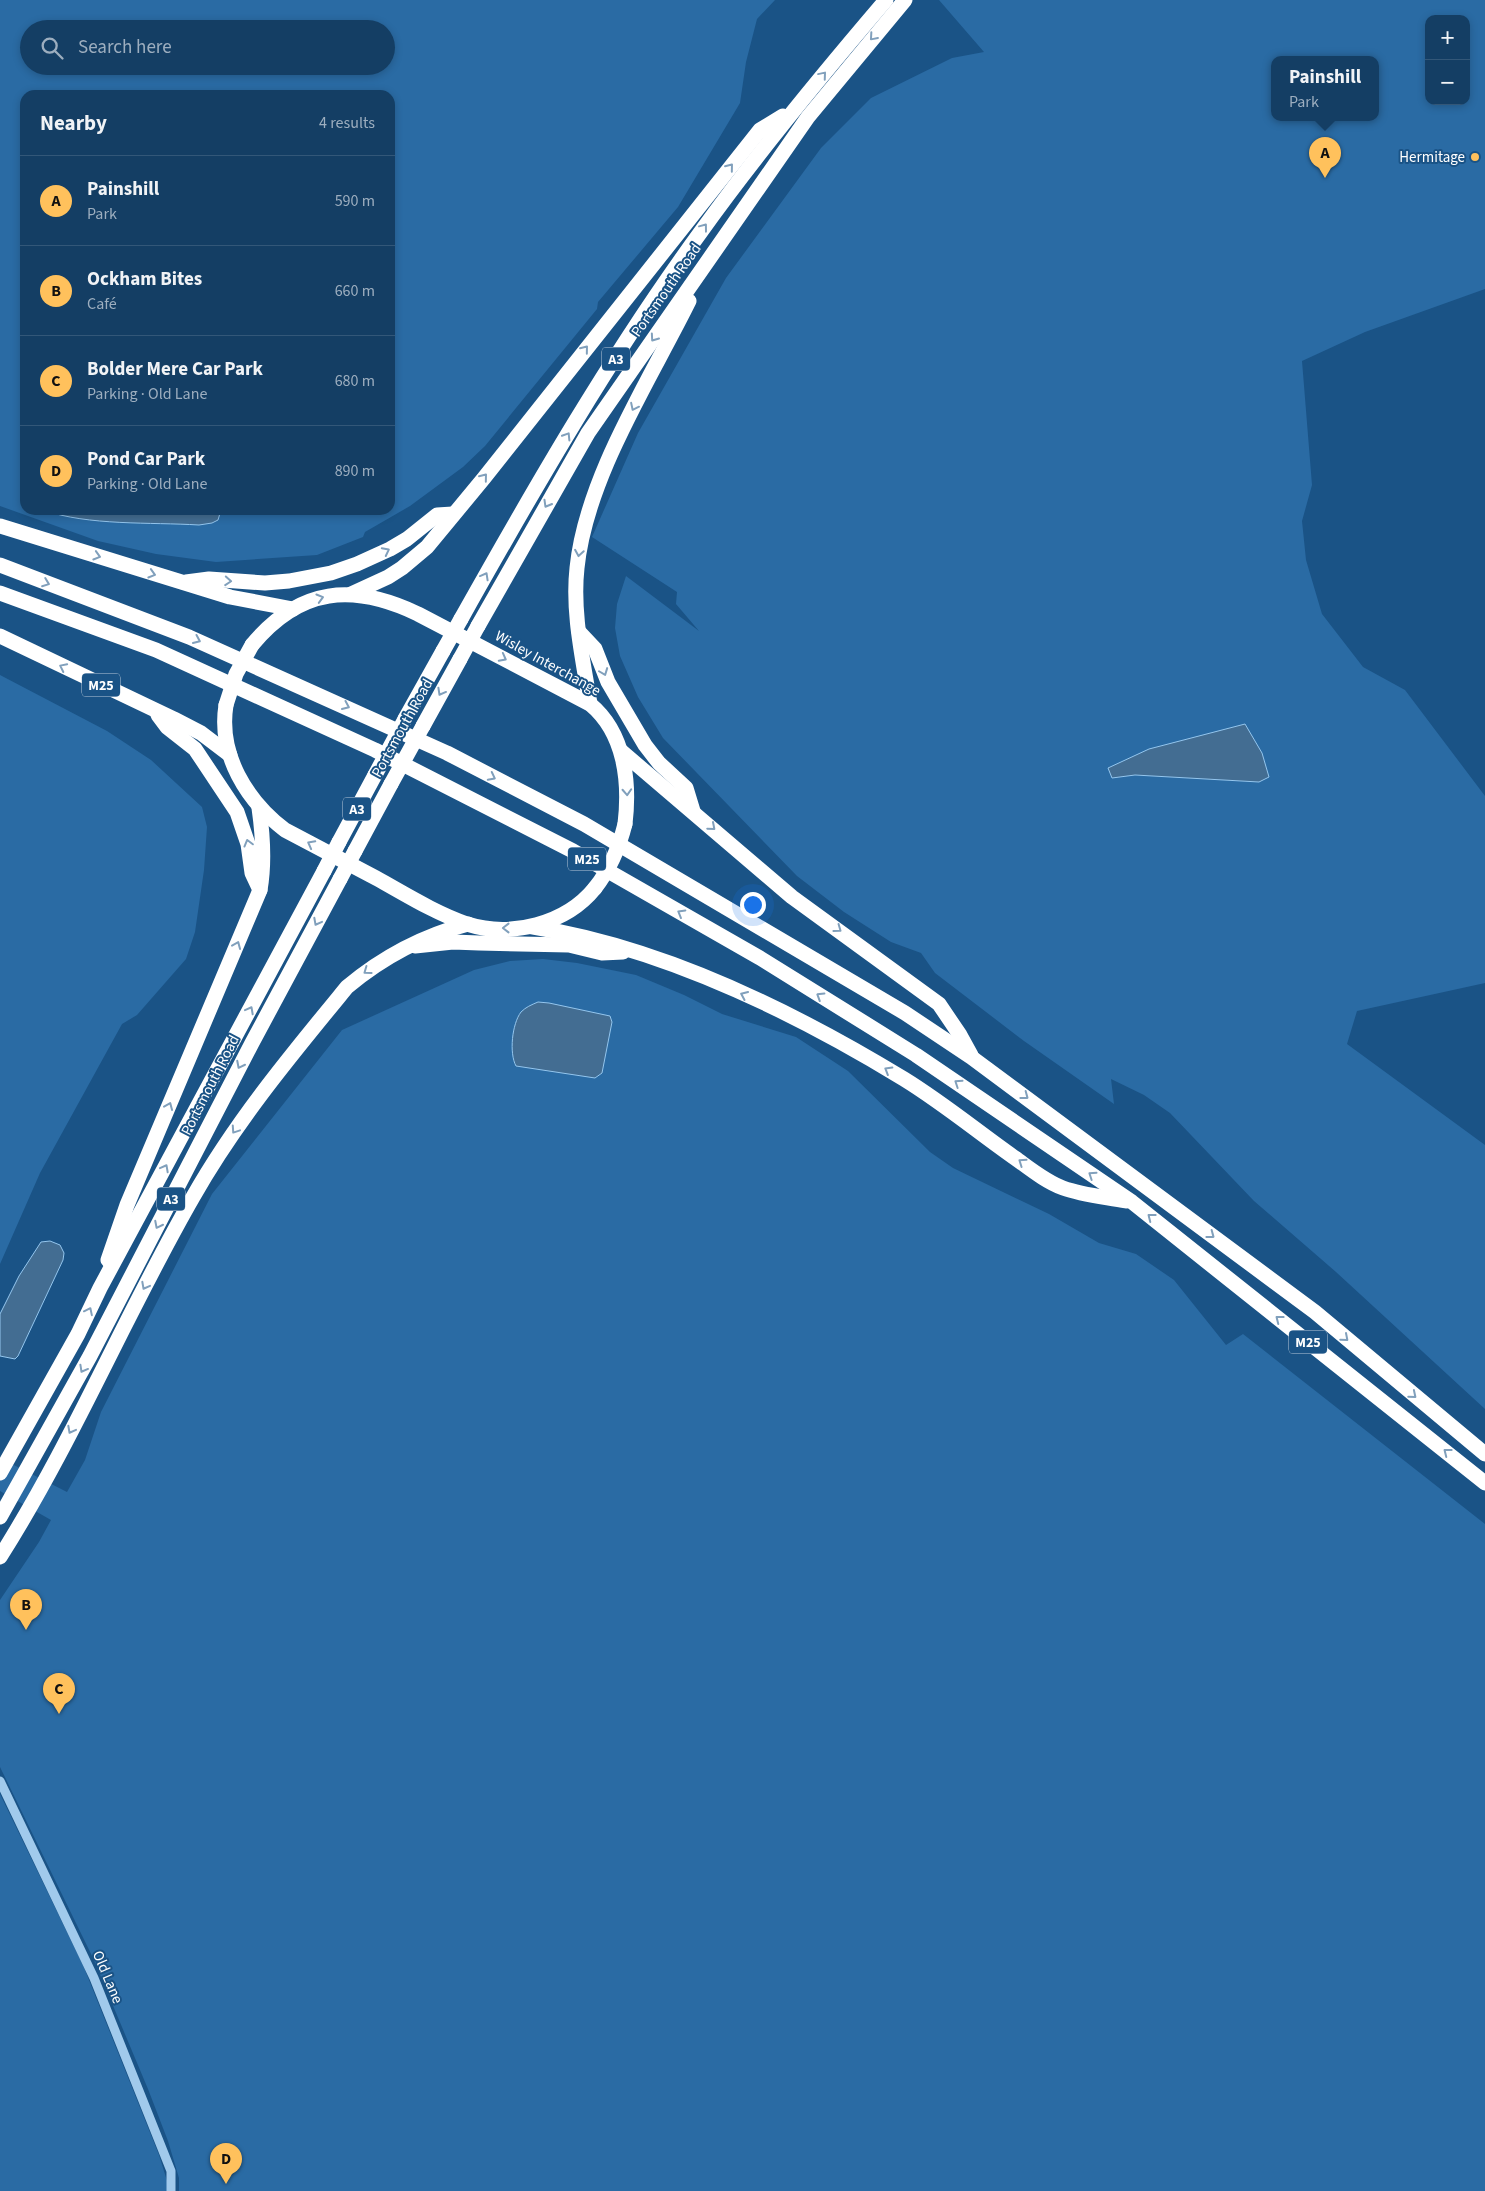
<!DOCTYPE html>
<meta charset="utf-8">
<style>
body{margin:0;font-family:"Source Sans 3",sans-serif;background:#21496d;color:#f1f3f6}
.controls{position:absolute;right:15px;top:15px;display:grid;overflow:hidden;border-radius:10px;box-shadow:0 2px 8px #0003}
.controls button{width:45px;height:45px;display:grid;place-items:center;padding:0;border:0;border-bottom:1px solid #335778;background:#143e64;color:#f1f3f6;font:25px sans-serif}
.you{position:absolute;left:752px;top:904px;width:18px;height:18px;margin:-12px;border:4px solid #fff;border-radius:50%;background:#1a73e8;box-shadow:0 0 0 8px #1a73e833}
.badge{display:grid;place-items:center;width:32px;height:32px;border-radius:50%;background:#ffc15c;color:#111;font-size:16px;font-weight:700}
.pin{position:absolute;translate:-50% -41px;filter:drop-shadow(0 1px 2px #0008)}
.pin::after{content:'';position:absolute;top:26px;width:18px;height:15px;background:inherit;clip-path:polygon(0 0,100% 0,50% 100%)}
.popup{position:absolute;left:1271px;top:56px;width:108px;height:65px;box-sizing:border-box;display:grid;place-content:center;border-radius:10px;background:#143e64;filter:drop-shadow(0 1px 4px #0005);font-size:16px;white-space:nowrap;color:#9daebf}
.popup b{font-size:19px;color:#f1f3f6}
.popup::after{content:'';position:absolute;left:50%;top:100%;margin-left:-10px;border:10px solid transparent;border-top-color:#143e64}
.list{margin:0;padding:0;list-style:none}
h2{display:flex;justify-content:space-between;align-items:center;height:65px;margin:0;padding:0 20px;font-size:21px}
h2 small{font-size:16px;font-weight:400;color:#9daebf}
.list li{display:grid;grid-template-columns:32px 1fr auto;gap:15px;align-items:center;box-sizing:border-box;height:90px;padding:0 20px;border-top:1px solid #335778}
.list b{display:block;font-size:19px;white-space:nowrap}
.list p{margin:0;font-size:16px;white-space:nowrap;color:#9daebf}
.list em{font-size:16px;font-style:normal;color:#9daebf}
.icon{flex:none;width:28px;height:28px;fill:none;stroke:currentColor;stroke-width:2;stroke-linecap:round;stroke-linejoin:round}
.map{position:relative;flex:none;width:1485px;height:2191px;overflow:hidden}
.search{position:absolute;background:#143e64;box-shadow:0 2px 8px #0003;left:20px;top:20px;width:375px;height:55px;display:flex;align-items:center;gap:12px;box-sizing:border-box;padding:0 18px;border-radius:28px;color:#9daebf;font-size:19px}
.panel{position:absolute;background:#143e64;box-shadow:0 2px 8px #0003;left:20px;top:90px;width:375px;height:425px;border-radius:15px}
.map>svg:first-child{display:block}
</style>
<div class="map">
<svg width="1485" height="2191" viewBox="0 0 1485 2191">
<rect width="100%" height="100%" fill="#1a5386"/>
<!-- green -->
<g fill="#2a6ba4" fill-rule="evenodd">
<path d="M 0,0 L 775,0 L 757,19 L 746,62 L 740,103 L 678,207 L 598,302 L 597,309 L 485,446 L 463,467 L 410,506 L 365,532 L 363,537 L 317,555 L 216,562 L 156,554 L 98,541 L 0,506 ZM 29,29 L 386,29 L 386,66 L 29,66 ZM 25,95 L 390,95 L 390,510 L 25,510 Z"/>
<path d="M 939,0 L 1485,0 L 1485,289 L 1365,332 L 1302,361 L 1312,485 L 1302,521 L 1306,560 L 1322,614 L 1363,667 L 1405,690 L 1485,796 L 1485,983 L 1357,1011 L 1347,1044 L 1485,1145 L 1485,1409 L 1336,1272 L 1254,1201 L 1170,1113 L 1144,1095 L 1111,1079 L 1114,1104 L 1024,1041 L 935,973 L 921,953 L 891,942 L 844,912 L 797,876 L 663,738 L 638,697 L 620,656 L 615,628 L 617,604 L 626,576 L 699,631 L 676,604 L 677,592 L 592,537 L 638,433 L 726,278 L 821,148 L 871,98 L 952,58 L 984,52 ZM 1429,19 L 1466,19 L 1466,101 L 1429,101 ZM 1275,59 L 1375,59 L 1375,117 L 1275,117 ZM 1262,753 L 1259,782 L 1135,775 L 1112,778 Z"/>
<path d="M 0,675 L 107,731 L 151,760 L 202,807 L 207,827 L 204,870 L 195,932 L 186,959 L 137,1015 L 122,1024 L 40,1173 L 0,1264 Z"/>
<path d="M 543,959 L 577,963 L 636,975 L 684,995 L 722,1014 L 796,1037 L 848,1071 L 930,1152 L 953,1168 L 1049,1214 L 1099,1243 L 1136,1254 L 1174,1280 L 1226,1345 L 1243,1334 L 1485,1524 L 1485,2191 L 179,2191 L 179,2178 L 168,2141 L 148,2089 L 93,1958 L 0,1767 L 0,1600 L 39,1542 L 51,1520 L 0,1491 L 0,1458 L 67,1492 L 85,1460 L 101,1412 L 212,1194 L 342,1030 L 474,970 L 510,961 Z"/>
<path d="M 0,1794 L 83,1965 L 159,2155 L 168,2184 L 168,2191 L 0,2191 Z"/>
</g>
<!-- water -->
<g fill="#436d92" stroke="#94c6ee">
<path d="M 43,510 L 221,510 L 218,520 L 212,523 L 199,525 C 150,522 89,526 43,510 Z"/>
<path d="M 1245,724 L 1262,753 L 1269,777 L 1259,782 L 1135,775 L 1112,778 L 1108,768 L 1149,749 Z"/>
<path d="M 538,1002 L 549,1003 L 610,1016 L 612,1022 L 602,1073 L 595,1078 L 516,1066 C 509,1053 512,1024 521,1012 C 526,1007 531,1005 538,1002 Z"/>
<path d="M 50,1241 L 60,1245 L 64,1253 L 63,1260 L 18,1356 L 15,1359 L 0,1356 L 0,1314 L 19,1276 L 41,1242 Z"/>
</g>
<g fill="none" stroke-linecap="round" stroke-linejoin="round">
<!-- minor -->
<path stroke="#a1caec" stroke-width="9" d="M 0,1781 L 94,1978 L 171,2171 L 171,2191"/>
<!-- highway -->
<g stroke="#fff" stroke-width="15">
<path d="M 0,526 L 230,597 L 293,609"/>
<path d="M 0,565 L 189,637 L 447,753 L 584,824 L 905,1013 L 971,1057 L 1315,1312 L 1485,1454"/>
<path d="M 186,582 L 209,579 L 265,583 L 289,581 L 331,573 L 357,564 L 390,549 L 407,539 L 437,515 L 453,514"/>
<path d="M 0,593 L 156,650 L 375,750 L 573,851 L 760,958 L 916,1055 L 1132,1202 L 1485,1483"/>
<path d="M 351,594 L 388,577 L 402,568 L 427,547 L 484,478 L 760,130 L 783,116"/>
<path d="M 461,619 C 535,487 611,355 700,233 C 758,152 821,76 886,0"/>
<path d="M 478,626 L 588,433 L 808,117 L 905,0"/>
<path d="M 579,632 L 595,649 L 608,682 L 645,745 L 659,763 L 686,788 L 693,811"/>
<path d="M 0,636 L 174,719 L 201,733 L 230,755"/>
<path d="M 252,645 C 300,587 353,583 418,614 L 590,704 C 625,733 630,782 625,824"/>
<path d="M 590,704 C 583,659 572,613 577,568 C 586,478 649,382 689,301"/>
<path d="M 226,705 C 218,755 247,801 285,830 C 315,846 346,862 376,878 C 405,894 435,913 467,924 C 511,938 566,924 595,888"/>
<path d="M 158,715 L 167,727 L 195,749 L 237,812 L 248,844 L 252,873 L 260,890"/>
<path d="M 405,719 L 443,651"/>
<path d="M 423,726 L 460,659"/>
<path d="M 621,751 L 792,897 L 939,1004 L 960,1035 L 971,1055"/>
<path d="M 339,842 L 375,775"/>
<path d="M 355,851 L 391,784"/>
<path d="M 533,927 C 661,947 794,1012 904,1079 C 943,1103 978,1132 1015,1158 C 1029,1168 1046,1182 1063,1188 C 1082,1195 1105,1197 1126,1201"/>
<path d="M 415,946 L 453,942 L 479,943 L 569,945 L 602,953 L 623,952"/>
<path d="M 108,1260 L 127,1205 L 260,890 C 265,862 263,836 259,808"/>
<path d="M 0,1473 L 78,1334 L 100,1288 L 324,871"/>
<path d="M 0,1517 L 90,1356 L 252,1043 L 340,879"/>
<path d="M 0,1557 C 73,1442 125,1315 193,1197 C 236,1121 292,1054 347,987 C 384,956 422,936 468,924"/>
</g>
<!-- highway-bridge -->
<g stroke="#fff" stroke-width="15">
<path d="M 443,651 L 461,619"/>
<path d="M 460,659 L 478,626"/>
<path d="M 226,705 L 236,674 L 252,645"/>
<path d="M 375,775 L 405,719"/>
<path d="M 391,784 L 423,726"/>
<path d="M 324,871 L 339,842"/>
<path d="M 340,879 L 355,851"/>
<path d="M 595,888 C 610,869 619,848 625,824"/>
</g>
</g>
<!-- one-way arrows -->
<defs><path id="oneway-chevron" d="M-2-3.5L2.5 0L-2 3.5" fill="none" stroke-width="1.6" stroke-linecap="round" stroke-linejoin="round" transform="scale(1.25)"/></defs>
<g stroke="#81a0bc">
<use href="#oneway-chevron" transform="translate(873 37) rotate(131)"/>
<use href="#oneway-chevron" transform="translate(823 75) rotate(-50)"/>
<use href="#oneway-chevron" transform="translate(730 167) rotate(-51)"/>
<use href="#oneway-chevron" transform="translate(704 227) rotate(-53)"/>
<use href="#oneway-chevron" transform="translate(654 338) rotate(125)"/>
<use href="#oneway-chevron" transform="translate(585 349) rotate(-51)"/>
<use href="#oneway-chevron" transform="translate(634 407) rotate(116)"/>
<use href="#oneway-chevron" transform="translate(567 436) rotate(-58)"/>
<use href="#oneway-chevron" transform="translate(484 477) rotate(-51)"/>
<use href="#oneway-chevron" transform="translate(547 504) rotate(120)"/>
<use href="#oneway-chevron" transform="translate(386 551) rotate(-27)"/>
<use href="#oneway-chevron" transform="translate(579 553) rotate(99)"/>
<use href="#oneway-chevron" transform="translate(97 556) rotate(17)"/>
<use href="#oneway-chevron" transform="translate(152 574) rotate(17)"/>
<use href="#oneway-chevron" transform="translate(485 576) rotate(-61)"/>
<use href="#oneway-chevron" transform="translate(228 581) rotate(4)"/>
<use href="#oneway-chevron" transform="translate(46 583) rotate(21)"/>
<use href="#oneway-chevron" transform="translate(320 598) rotate(-16)"/>
<use href="#oneway-chevron" transform="translate(197 640) rotate(24)"/>
<use href="#oneway-chevron" transform="translate(503 658) rotate(28)"/>
<use href="#oneway-chevron" transform="translate(63 667) rotate(-154)"/>
<use href="#oneway-chevron" transform="translate(604 672) rotate(69)"/>
<use href="#oneway-chevron" transform="translate(441 692) rotate(119)"/>
<use href="#oneway-chevron" transform="translate(346 706) rotate(24)"/>
<use href="#oneway-chevron" transform="translate(492 777) rotate(27)"/>
<use href="#oneway-chevron" transform="translate(627 792) rotate(87)"/>
<use href="#oneway-chevron" transform="translate(712 827) rotate(41)"/>
<use href="#oneway-chevron" transform="translate(248 843) rotate(-105)"/>
<use href="#oneway-chevron" transform="translate(311 844) rotate(-152)"/>
<use href="#oneway-chevron" transform="translate(681 913) rotate(-150)"/>
<use href="#oneway-chevron" transform="translate(317 922) rotate(118)"/>
<use href="#oneway-chevron" transform="translate(506 928) rotate(180)"/>
<use href="#oneway-chevron" transform="translate(838 929) rotate(36)"/>
<use href="#oneway-chevron" transform="translate(237 945) rotate(-67)"/>
<use href="#oneway-chevron" transform="translate(367 971) rotate(144)"/>
<use href="#oneway-chevron" transform="translate(744 995) rotate(-156)"/>
<use href="#oneway-chevron" transform="translate(820 996) rotate(-148)"/>
<use href="#oneway-chevron" transform="translate(250 1010) rotate(-62)"/>
<use href="#oneway-chevron" transform="translate(240 1065) rotate(117)"/>
<use href="#oneway-chevron" transform="translate(888 1070) rotate(-149)"/>
<use href="#oneway-chevron" transform="translate(958 1083) rotate(-146)"/>
<use href="#oneway-chevron" transform="translate(1025 1096) rotate(37)"/>
<use href="#oneway-chevron" transform="translate(169 1106) rotate(-67)"/>
<use href="#oneway-chevron" transform="translate(235 1130) rotate(124)"/>
<use href="#oneway-chevron" transform="translate(1022 1162) rotate(-145)"/>
<use href="#oneway-chevron" transform="translate(165 1168) rotate(-62)"/>
<use href="#oneway-chevron" transform="translate(1092 1175) rotate(-146)"/>
<use href="#oneway-chevron" transform="translate(1151 1217) rotate(-142)"/>
<use href="#oneway-chevron" transform="translate(158 1225) rotate(117)"/>
<use href="#oneway-chevron" transform="translate(1211 1235) rotate(37)"/>
<use href="#oneway-chevron" transform="translate(145 1286) rotate(118)"/>
<use href="#oneway-chevron" transform="translate(89 1311) rotate(-64)"/>
<use href="#oneway-chevron" transform="translate(1279 1319) rotate(-142)"/>
<use href="#oneway-chevron" transform="translate(1345 1338) rotate(41)"/>
<use href="#oneway-chevron" transform="translate(83 1369) rotate(119)"/>
<use href="#oneway-chevron" transform="translate(1413 1395) rotate(40)"/>
<use href="#oneway-chevron" transform="translate(71 1430) rotate(118)"/>
<use href="#oneway-chevron" transform="translate(1447 1452) rotate(-142)"/>
</g>
<!-- markers -->
<circle fill="#ffc15c" stroke="#1a5386" stroke-width="2" cx="1475" cy="157" r="5"/>
<g text-anchor="middle" stroke-width="4" stroke-linejoin="round" paint-order="stroke">
<!-- shield labels -->
<g fill="#1a5386" stroke="#bacbdb" stroke-width="1">
<rect x="602" y="347.5" width="28" height="23" rx="4"/>
<rect x="82" y="673.5" width="38" height="23" rx="4"/>
<rect x="343" y="797.5" width="28" height="23" rx="4"/>
<rect x="568" y="847.5" width="38" height="23" rx="4"/>
<rect x="157" y="1187.5" width="28" height="23" rx="4"/>
<rect x="1289" y="1330.5" width="38" height="23" rx="4"/>
</g>
<g font-size="14" font-weight="bold" fill="#fff">
<text x="616" y="364">A3</text>
<text x="101" y="690">M25</text>
<text x="357" y="814">A3</text>
<text x="587" y="864">M25</text>
<text x="171" y="1204">A3</text>
<text x="1308" y="1347">M25</text>
</g>
<!-- poi labels -->
<g font-size="15" fill="#fff" stroke="#1a5386" text-anchor="end">
<text x="1465" y="162">Hermitage</text>
</g>
<!-- street labels -->
<g font-size="15" fill="#fff" stroke="#1a5386">
<text transform="translate(666 290) rotate(-55)" y="5">Portsmouth Road</text>
<text transform="translate(548 663) rotate(29)" y="5">Wisley Interchange</text>
<text transform="translate(402 728) rotate(-61)" y="5">Portsmouth Road</text>
<text transform="translate(210 1085) rotate(-63)" y="5">Portsmouth Road</text>
<text transform="translate(108 1977) rotate(67)" y="5">Old Lane</text>
</g>
</g>
</svg>
<div class="controls">
<button>+</button>
<button>−</button>
</div>
<div class="you"></div>
<div class="pin badge" style="left:1325px;top:178px">A</div>
<div class="popup"><b>Painshill</b>Park</div>
<div class="pin badge" style="left:26px;top:1630px">B</div>
<div class="pin badge" style="left:59px;top:1714px">C</div>
<div class="pin badge" style="left:226px;top:2184px">D</div>
<div class="search"><svg class="icon" aria-label="search" viewBox="0 0 24 24"><circle cx="10" cy="10" r="6"/><path d="M15 15l6 6"/></svg>Search here</div>
<section class="panel">
<h2>Nearby<small>4 results</small></h2>
<ul class="list">
<li><span class="badge">A</span><div><b>Painshill</b><p>Park</p></div><em>590 m</em></li>
<li><span class="badge">B</span><div><b>Ockham Bites</b><p>Café</p></div><em>660 m</em></li>
<li><span class="badge">C</span><div><b>Bolder Mere Car Park</b><p>Parking · Old Lane</p></div><em>680 m</em></li>
<li><span class="badge">D</span><div><b>Pond Car Park</b><p>Parking · Old Lane</p></div><em>890 m</em></li>
</ul>
</section>
</div>
